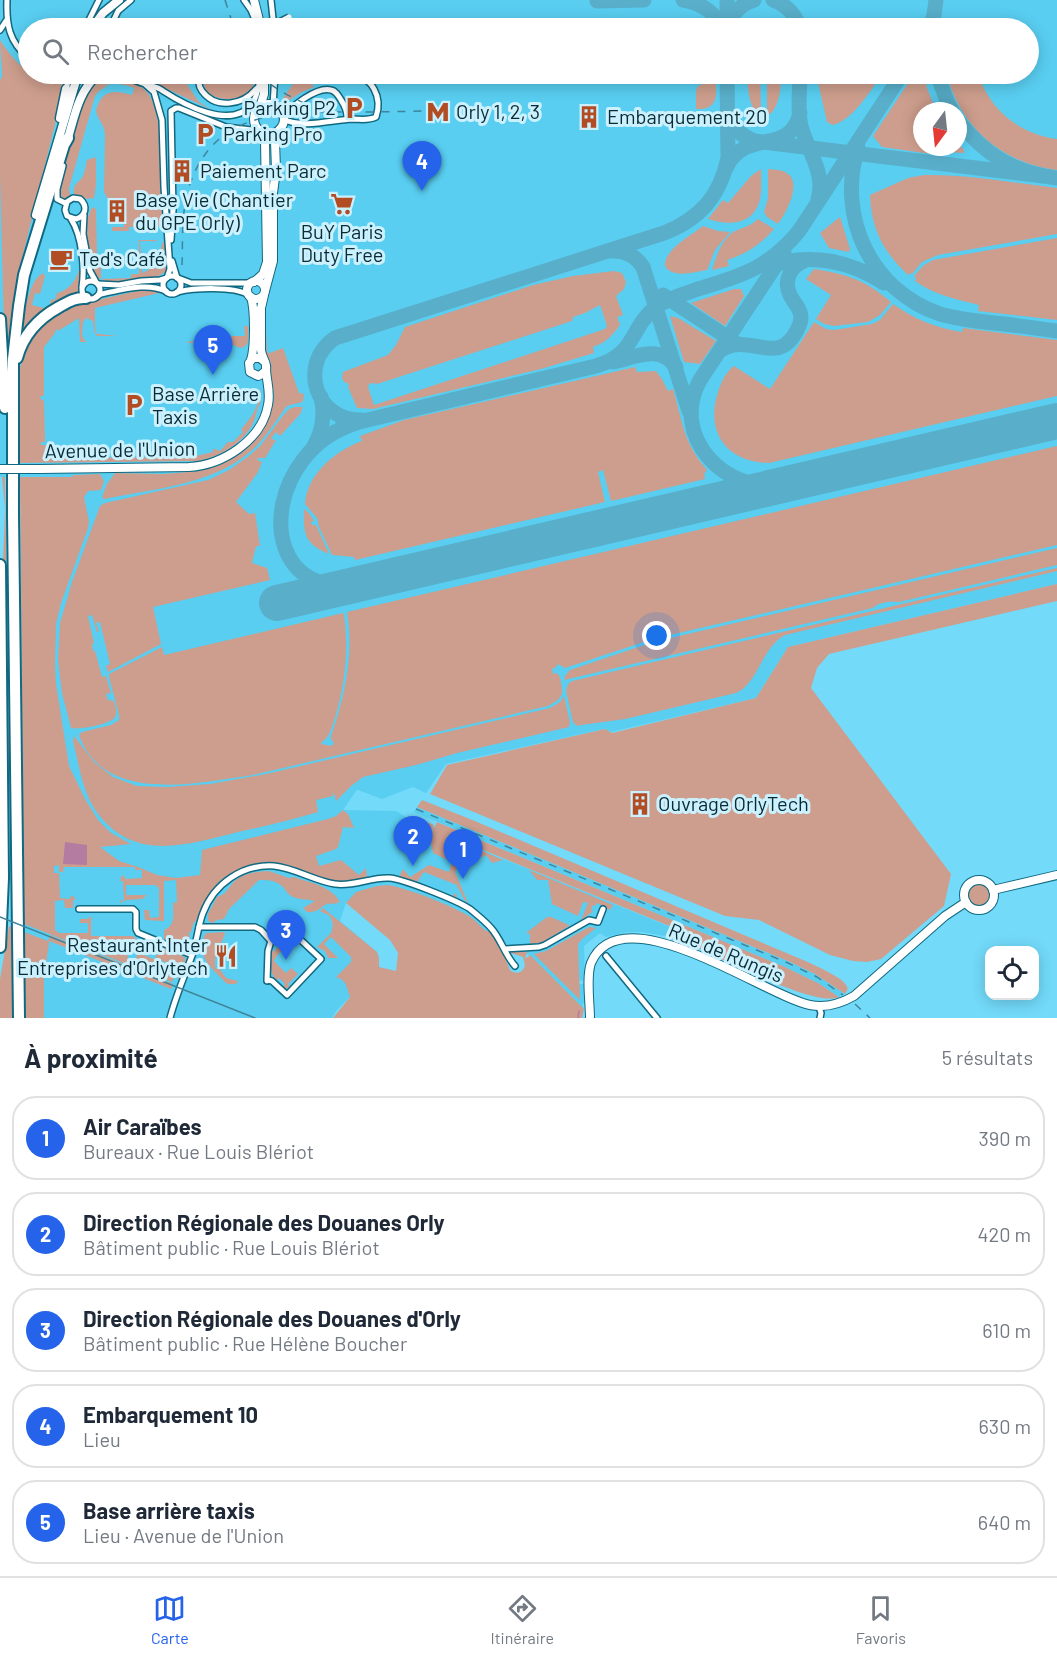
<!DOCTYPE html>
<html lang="fr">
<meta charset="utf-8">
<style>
body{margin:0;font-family:Barlow,sans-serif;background:#f2f2f3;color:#1f2937}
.controls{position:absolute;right:18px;bottom:18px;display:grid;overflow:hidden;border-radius:12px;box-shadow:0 3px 15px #0003}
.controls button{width:54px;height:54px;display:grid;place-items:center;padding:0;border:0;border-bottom:2px solid #e0e1e3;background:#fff;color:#1f2937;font:30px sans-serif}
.compass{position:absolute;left:913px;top:102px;width:54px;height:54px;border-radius:50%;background:#fff;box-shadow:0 3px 15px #0003;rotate:195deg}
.you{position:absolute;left:657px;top:636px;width:21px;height:21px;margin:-15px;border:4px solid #fff;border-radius:50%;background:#1a73e8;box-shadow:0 0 0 9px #1a73e833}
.badge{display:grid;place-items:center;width:39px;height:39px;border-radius:50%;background:#2563eb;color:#fff;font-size:20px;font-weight:700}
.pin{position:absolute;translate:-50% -50px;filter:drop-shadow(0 2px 3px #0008)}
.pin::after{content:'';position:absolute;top:32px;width:21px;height:18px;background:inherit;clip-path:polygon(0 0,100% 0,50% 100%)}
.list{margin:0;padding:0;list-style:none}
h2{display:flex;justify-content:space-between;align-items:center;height:78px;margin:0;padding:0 24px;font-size:26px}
h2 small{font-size:20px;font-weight:400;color:#747a83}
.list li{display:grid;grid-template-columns:39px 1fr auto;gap:18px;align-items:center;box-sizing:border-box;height:84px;margin:0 12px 12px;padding:0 12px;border:2px solid #e0e1e3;border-radius:24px}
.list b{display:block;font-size:22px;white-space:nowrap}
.list p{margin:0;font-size:20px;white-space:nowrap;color:#747a83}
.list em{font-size:20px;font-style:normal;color:#747a83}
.icon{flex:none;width:33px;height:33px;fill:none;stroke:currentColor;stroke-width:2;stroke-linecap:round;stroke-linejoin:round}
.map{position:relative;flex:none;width:1057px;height:1018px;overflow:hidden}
.search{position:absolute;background:#fff;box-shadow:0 3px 15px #0003;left:18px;right:18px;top:18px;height:66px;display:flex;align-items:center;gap:15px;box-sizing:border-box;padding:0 21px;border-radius:33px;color:#747a83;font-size:22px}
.sheet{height:558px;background:#fff}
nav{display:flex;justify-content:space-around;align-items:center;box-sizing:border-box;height:84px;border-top:2px solid #e0e1e3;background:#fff;font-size:16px;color:#747a83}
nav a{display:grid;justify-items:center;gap:3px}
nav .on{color:#2563eb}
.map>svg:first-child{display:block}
</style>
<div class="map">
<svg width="1057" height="1018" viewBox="0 0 1057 1018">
<rect width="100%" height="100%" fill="#73dafa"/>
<!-- built -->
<g fill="#59cef1" fill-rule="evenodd">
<path d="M 0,0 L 1057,0 L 1057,584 L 788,647 L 756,698 L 611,732 L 604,729 L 446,764 L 426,793 L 413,787 L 382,799 L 358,790 L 356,791 L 343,810 L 396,811 L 403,815 L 410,821 L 673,928 L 670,937 L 642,932 L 627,932 L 606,937 L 600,933 L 584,946 L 585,980 L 578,981 L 579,984 L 585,984 L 585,1003 L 582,1004 L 584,1009 L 529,955 L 493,943 L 362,892 L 346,903 L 340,921 L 377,952 L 379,958 L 379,967 L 337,1010 L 332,1018 L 23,1018 L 24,898 L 22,477 L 0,477 ZM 28,28 L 1028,28 L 1028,74 L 28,74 ZM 922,111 L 958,111 L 958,147 L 922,147 Z"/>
<path d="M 417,807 L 790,962 L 815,974 L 845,994 L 839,997 L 818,983 L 785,967 L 414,812 Z"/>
</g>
<!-- green -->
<g fill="#cd9e8d" fill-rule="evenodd">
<path d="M 0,40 C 8,52 16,63 28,71 L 28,74 L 63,79 L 59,108 L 16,283 L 10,335 L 9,373 L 4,333 L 0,176 L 0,80 L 2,77 C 2,64 0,52 0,40 Z"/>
<path d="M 135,74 L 180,74 L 199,102 L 212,110 Z"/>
<path d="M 206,74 L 257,74 L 254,86 L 254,82 C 249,109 192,102 206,74 Z"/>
<path d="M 300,74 L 308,79 L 314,87 L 302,92 L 285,103 L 283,98 Z"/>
<path d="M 747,74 L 760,74 L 761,116 C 748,109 748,87 747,74 Z"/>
<path d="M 767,74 L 781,74 C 781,86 780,109 767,116 Z"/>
<path d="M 818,74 L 882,74 C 871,90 853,120 833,125 L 827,122 L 817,78 Z"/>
<path d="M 914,74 L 924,74 L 927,88 L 936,111 L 922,111 L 922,147 L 958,147 L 958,143 L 964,150 L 964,153 L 932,151 L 931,154 L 882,147 L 873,136 Z"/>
<path d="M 947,74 L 978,74 C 990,110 1019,134 1057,139 L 1057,170 C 1003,164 959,126 947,74 Z"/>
<path d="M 102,76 C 116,78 136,81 146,91 C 164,110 159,164 161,190 C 161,202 162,214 163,226 L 129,227 L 129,231 L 112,231 L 112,227 L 124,227 L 123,199 L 108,199 L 104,192 L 105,134 C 104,123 97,120 96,110 C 102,89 114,90 132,95 L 134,88 C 124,84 117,83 106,85 L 107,86 L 99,91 L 95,96 L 69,188 L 70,196 L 65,200 L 61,199 L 59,195 L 59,185 L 83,100 L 94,84 Z"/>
<path d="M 715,79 C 718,96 717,110 696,109 L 696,91 L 698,86 Z"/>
<path d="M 95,157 L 96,160 L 96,185 L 94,198 L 85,199 L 74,195 C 73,181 78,185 83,176 C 85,172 86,165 87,160 Z"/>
<path d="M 761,169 C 761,179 762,190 760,199 C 754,225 729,226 708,219 L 723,200 L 728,203 L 751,176 Z"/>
<path d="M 768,169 C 775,170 782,169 788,174 C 802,184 786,213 778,224 L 767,217 L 764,212 L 768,198 Z"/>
<path d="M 924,175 C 969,174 1013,183 1057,188 L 1057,234 L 938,255 L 922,262 L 912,274 L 910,273 L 908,275 C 883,252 871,228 870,195 L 908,178 Z"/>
<path d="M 94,207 L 96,210 L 97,256 L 101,257 L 101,279 L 131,278 L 131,274 L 139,274 L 139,240 L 157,240 L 156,241 L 140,241 L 142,273 C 155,269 159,255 163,242 L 165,241 L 168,263 L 165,272 L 155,278 L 141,278 L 122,281 L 107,281 L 98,278 L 94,272 L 85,232 L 86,223 L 91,209 Z"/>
<path d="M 840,217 L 850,249 L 849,252 L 829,248 L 820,233 Z"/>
<path d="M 758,219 L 774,229 C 761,244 746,254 727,260 L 729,266 L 712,270 C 716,257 722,238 735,231 C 744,227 749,227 758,219 Z"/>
<path d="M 703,226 L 718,231 L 730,232 L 715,250 L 707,270 C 694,272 673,279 665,266 C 664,249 692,235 703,226 Z"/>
<path d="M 1057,238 L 1057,320 L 978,311 L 979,305 C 956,299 934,295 915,281 L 916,278 L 914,276 L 924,265 L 933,260 Z"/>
<path d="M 81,263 L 82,268 L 78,294 L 21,336 C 23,320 28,280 43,273 L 45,276 L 40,294 L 35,293 L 32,305 L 44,308 L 50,305 L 51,299 L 55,300 L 57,293 C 72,289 77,278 81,263 Z"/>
<path d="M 814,269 C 847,274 865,280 891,302 L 880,315 L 868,322 L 834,326 L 824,324 L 816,319 L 831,295 L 806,279 Z"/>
<path d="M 614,271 L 622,273 L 626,282 L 624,289 L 616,296 L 623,315 L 617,317 L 620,325 C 612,336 605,343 593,347 L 594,353 L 541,369 L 373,409 L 357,408 L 348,387 L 349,384 L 344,382 L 342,378 L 343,372 L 388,355 L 396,345 L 405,327 L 533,285 L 573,276 ZM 600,305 L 607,326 L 605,329 L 374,405 L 368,387 L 369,384 L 373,383 L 377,384 L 572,321 L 573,317 L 585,313 Z"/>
<path d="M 146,289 L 155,290 L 159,293 L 95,308 L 95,330 L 97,334 L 118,336 L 97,336 L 94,331 L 93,321 L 86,318 L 83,322 L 82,335 L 84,340 L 87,342 L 80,342 L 79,318 L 58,331 L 58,329 L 56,330 L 55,333 L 44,347 L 44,395 L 40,397 L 41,399 L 44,401 L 45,442 L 41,442 L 41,445 L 57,446 L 57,451 L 62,455 L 63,458 L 192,457 L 213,452 L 213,449 L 216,449 L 218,451 L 221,450 L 228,442 L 233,442 L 243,432 L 241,430 L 253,414 L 258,403 L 260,387 L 261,399 L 259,407 L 258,406 C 257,409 257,412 256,414 C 251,439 221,457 198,461 L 19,463 L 20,368 L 25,350 L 36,328 L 66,307 Z"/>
<path d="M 734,289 L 741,289 L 744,296 L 725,326 L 691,303 Z"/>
<path d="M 893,304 C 914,319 936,328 962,332 L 963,328 L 1057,340 L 1057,396 L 769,463 C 725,462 704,430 719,389 C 722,380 727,371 734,366 L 770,389 L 814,322 L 826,329 L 834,330 L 872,324 L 880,320 Z"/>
<path d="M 670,316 L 678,318 L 716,341 L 700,364 L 684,362 Z"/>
<path d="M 244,326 L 248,326 C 248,331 250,340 246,345 C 241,351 236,345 229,344 C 214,342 200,345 185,342 L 196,341 L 196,337 L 207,336 L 207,340 L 212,336 L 245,336 Z"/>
<path d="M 266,331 L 267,352 L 270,353 L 283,348 L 299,393 L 304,394 L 303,401 C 298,405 291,403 286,407 C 275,422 265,439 251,451 C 212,485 153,489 104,499 L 102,497 L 107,484 L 115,473 L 163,474 L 200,471 L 220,465 L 241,453 L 263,428 L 269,417 L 273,405 L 274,395 L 270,376 L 271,364 L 266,353 Z"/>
<path d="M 635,367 L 637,372 L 656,371 L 662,379 L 668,391 L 673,389 C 683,423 683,442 707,470 L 704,474 L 705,479 L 611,501 L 603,470 L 598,472 L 605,502 L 355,560 L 354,557 L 332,555 L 319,527 L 317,518 L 305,504 C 307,474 335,451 362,441 L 360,436 L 404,420 Z"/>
<path d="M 295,407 L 303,407 L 300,414 L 280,436 L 276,432 L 271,439 L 276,440 L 265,458 L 258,458 L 257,460 L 262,462 L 258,472 L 236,502 L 249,514 L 255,513 L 260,546 L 256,546 L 252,563 L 267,568 L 270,580 L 153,607 L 161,644 L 108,672 L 106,666 L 110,664 L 100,622 L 96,623 L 99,632 L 97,632 L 92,615 L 88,616 L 94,643 L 92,644 L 93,651 L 95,651 L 102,677 L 106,676 L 111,693 L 106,694 L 108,700 L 114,701 C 115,706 118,712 115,717 C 112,724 79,730 71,728 L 62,693 L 58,660 L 60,623 L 72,582 L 100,506 L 105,503 L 208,480 L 229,470 L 249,456 L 261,445 L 282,417 L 289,409 Z"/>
<path d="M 1057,446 L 1057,545 L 653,639 L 565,668 L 558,664 L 556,667 L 552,669 L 553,674 L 557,673 L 560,677 L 562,688 L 562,694 L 558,700 L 548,706 L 253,775 C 197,783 104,805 79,735 L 82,732 L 111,725 L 119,720 L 119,715 L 109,677 L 109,674 L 162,647 L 164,655 L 343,613 L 344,615 C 349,650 345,684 335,718 C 332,726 330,737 322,742 L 321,744 L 332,746 L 334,742 L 331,740 L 331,736 C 345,696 354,654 347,612 Z"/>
<path d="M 100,474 L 104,481 L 101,490 L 88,491 L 84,497 L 89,522 L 88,528 L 61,603 L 56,624 L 55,664 L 56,684 L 69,766 L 85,799 L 98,820 L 111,833 L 131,844 L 100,847 L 119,861 L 138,867 L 157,875 L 176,878 L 200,875 L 202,850 L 328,819 L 336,816 L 343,810 L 348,814 L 354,828 L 343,827 L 338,847 L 336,849 L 316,856 L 319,866 L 341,860 L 359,875 L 366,868 L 367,878 C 334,889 307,871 276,864 C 257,860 228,871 216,885 C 207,896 203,910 195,922 L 194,922 L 191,932 L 189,932 L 190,945 L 182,946 L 164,939 L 164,930 C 176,925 173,914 173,903 L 177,902 L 176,880 L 164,881 L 164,921 L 145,920 L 144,910 L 149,910 L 150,918 L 159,917 L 159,888 L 155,885 L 126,885 L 126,895 L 147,895 L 142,899 L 126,900 L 120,903 L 120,901 L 124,900 L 123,881 L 120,881 L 121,877 L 124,875 L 125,879 L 142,878 L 142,870 L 135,870 L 135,867 L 64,867 L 63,872 L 59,872 L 59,865 L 54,866 L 54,873 L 59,873 L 60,898 L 70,899 L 71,896 L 73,896 L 76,900 L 73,900 L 73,908 L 65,908 L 64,900 L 55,901 L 55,930 L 59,933 L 88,933 L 88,923 L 80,923 L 80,919 L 87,919 L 91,916 L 91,936 L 133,936 L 137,940 L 96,941 L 95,942 L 126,942 L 128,960 L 136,960 L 137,953 L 139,953 L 178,969 L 172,982 L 24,924 L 20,477 L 71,477 L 74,475 Z"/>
<path d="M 2,477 L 5,477 L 9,746 L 8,825 L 3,564 L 5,509 Z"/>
<path d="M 304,509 L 309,513 L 314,521 L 311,522 L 312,525 L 316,525 L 329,554 C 305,544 303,534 304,509 Z"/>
<path d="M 1057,548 L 1057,565 L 899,602 C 891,601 878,602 873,608 L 564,680 L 565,676 L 570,670 L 653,642 Z"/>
<path d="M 1057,568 L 1057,571 L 785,635 C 761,648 758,684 736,693 L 625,719 L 581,725 L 577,726 L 573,722 L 566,691 L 568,684 L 572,681 Z"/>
<path d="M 1057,584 L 1057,601 L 829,654 L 817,668 L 811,688 L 951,874 L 944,906 L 881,959 L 867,962 L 853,961 L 830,955 L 759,920 L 725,916 L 430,794 L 447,765 L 605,729 L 612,733 L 756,698 L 788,647 Z"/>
<path d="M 564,696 L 570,722 L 569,727 L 457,753 L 416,765 L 363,777 L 351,786 L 336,801 L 334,793 L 333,794 L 333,796 L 316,800 L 318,812 C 292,820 265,826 238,832 C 186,845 133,863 96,811 C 82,791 79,764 73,741 L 74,736 L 94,762 L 113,777 L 137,786 L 167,787 L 210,784 L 266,774 L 550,708 L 560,702 Z"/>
<path d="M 422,800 L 470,819 L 803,960 C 812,964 842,977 846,985 C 849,989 847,990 845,994 L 815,974 L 790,962 L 417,807 Z"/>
<path d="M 413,816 L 434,825 L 433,827 L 434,828 L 437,822 L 785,967 L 818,983 L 839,997 C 812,1009 704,947 670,937 L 672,927 L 441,833 L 503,860 L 492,863 L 486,855 L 457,868 L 455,872 L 468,903 C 462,899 462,891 457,887 L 457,885 L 424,872 L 417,882 L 453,896 L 455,893 L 457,896 L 455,899 L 399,877 L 403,869 L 410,877 L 429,865 L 449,872 L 452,862 L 433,853 L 429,832 L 434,830 L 431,829 L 418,832 L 416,837 L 412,826 L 413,822 L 411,821 Z"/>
<path d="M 529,870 L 613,905 L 610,910 L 597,903 L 595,906 L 593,905 L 591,910 L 593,911 L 592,912 L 581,920 L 588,903 L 583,902 L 578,916 L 552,904 L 548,880 L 537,880 Z"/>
<path d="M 269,871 L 289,878 L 294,877 C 311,883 331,886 340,902 L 334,904 C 322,901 321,914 307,912 L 303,908 L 315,901 C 308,899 301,900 296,898 C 288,896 287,891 282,886 C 275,880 267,880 259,880 L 229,909 L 224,919 L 217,920 L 213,923 L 208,921 L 208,914 L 217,897 C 226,894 226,891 232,884 C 241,873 256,872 269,871 Z"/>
<circle cx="979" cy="895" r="11"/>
<path d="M 388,885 C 407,888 456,907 472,918 C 477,922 481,927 486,931 L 490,931 L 499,943 L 510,970 C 514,973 517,974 522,971 L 525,966 L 523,957 L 511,953 L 510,950 L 513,950 L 516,952 L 527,952 L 525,959 L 530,955 L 584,1009 L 582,1018 L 333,1018 L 350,997 C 347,989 347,980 336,977 L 351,962 L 351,957 L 331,937 L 324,944 L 338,958 L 328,958 L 325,951 L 317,947 L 331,933 L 333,925 L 330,916 L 320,911 L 323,908 L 377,952 L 379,958 L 379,967 L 396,971 L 398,953 L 390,940 L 346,903 L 356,892 L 377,886 Z"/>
<path d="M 547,917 L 551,917 L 569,925 L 569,926 L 541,943 L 530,944 L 530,934 L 526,933 Z"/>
<path d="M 9,926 L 14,928 L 14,1018 L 0,1018 L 0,979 Z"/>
<path d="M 589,927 L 596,928 L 582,939 L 578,944 L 580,1000 L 534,954 L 546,951 Z"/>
<path d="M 24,932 L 48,941 L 50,935 L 173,984 L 171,989 L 49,941 C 49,952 44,961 48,972 L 44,975 L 44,1018 L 23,1018 Z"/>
<path d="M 225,932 C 223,945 212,953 216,969 L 219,968 L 226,978 L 238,981 L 236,984 L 228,984 L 225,982 C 212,968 193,954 206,933 Z"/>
<path d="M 286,939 L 293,946 L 290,950 L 286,948 L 278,954 L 274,961 L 286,973 L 291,968 L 298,974 L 288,984 L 290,987 L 285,989 L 283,987 L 285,984 L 279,978 L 276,981 L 271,971 L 270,952 L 274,951 Z"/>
<path d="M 162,947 L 164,947 L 166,950 L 170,952 L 174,950 L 181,953 L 181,956 L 185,957 L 185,966 L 179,979 L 177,978 L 180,968 L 155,958 L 156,955 L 159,954 Z"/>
</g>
<!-- water -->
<path fill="#b47ca0" d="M 65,842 L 87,845 L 87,865 L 63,864 Z"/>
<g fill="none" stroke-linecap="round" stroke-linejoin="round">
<!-- stream -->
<path stroke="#b47ca0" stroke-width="1.5" d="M 578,1018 L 579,1011"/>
<!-- taxiway -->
<g stroke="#59afca" stroke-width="15">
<path d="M 683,0 C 702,3 714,12 723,28"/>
<path d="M 727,0 L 727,26"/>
<path d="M 773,0 C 786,5 796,14 799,28"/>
<path d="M 597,1 L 644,0"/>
<path d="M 728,28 C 731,14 740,5 754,0"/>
<path d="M 930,28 L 934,15 L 936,0"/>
<path d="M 800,74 C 800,90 797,110 801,126 C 807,150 826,173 818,199"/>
<path d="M 937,74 L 947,101 L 952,111"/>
<path d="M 729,115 C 733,128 741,136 754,141 L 1043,176"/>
<path d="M 958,121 C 986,155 1012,172 1057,178"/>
<path d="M 858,148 C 836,216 871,291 940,314 C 957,319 975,321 994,323 C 1015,325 1036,328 1057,331"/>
<path d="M 726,168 C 745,127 790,157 800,113"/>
<path d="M 611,251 C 625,250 635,255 643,267 L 689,411"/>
<path d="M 773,265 C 811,253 851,261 884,283"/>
<path d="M 663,295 L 736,343"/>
<path d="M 721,350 C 749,331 779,370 798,328 C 806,312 796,307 790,295 C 783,280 791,266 804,261"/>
<path d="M 613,362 C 636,357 660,344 676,367"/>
<path d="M 362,420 C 316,422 297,364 335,338 L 664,233 C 700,219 720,196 728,158 L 727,74"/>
<path d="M 314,446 C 323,430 325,414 321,397"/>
<path d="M 782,485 C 725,494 669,436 700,380 L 784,253"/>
<path d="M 359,584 C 278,598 261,514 303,460 C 317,441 336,429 359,422 L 596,366 C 637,354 629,328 656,307 C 668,298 684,294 698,289 C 741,276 769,268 799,231 L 902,74"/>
</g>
<!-- runway -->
<path stroke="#59afca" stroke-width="36" d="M 277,603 L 1057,421"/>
<!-- street casing -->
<g stroke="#106980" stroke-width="8">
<g id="street">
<path d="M 7,0 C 6,25 9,41 28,58"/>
<path d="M 244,0 L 251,10 L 256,22"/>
<path d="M 271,0 L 274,28"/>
<path d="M 85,28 L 99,0"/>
<path d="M 110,28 L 118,11 L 131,0"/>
<path d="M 0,30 L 6,21"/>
<path d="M 115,74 C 125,76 135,81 145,84 C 151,86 158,87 163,91 C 183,104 231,131 252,104 C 258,96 259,84 261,74"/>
<path d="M 201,74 C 198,81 198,85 202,91 C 216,110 243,105 256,89"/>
<path d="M 66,89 L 70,74"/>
<path d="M 273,105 L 275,74"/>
<path d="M 283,118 C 290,107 317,86 331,90 C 336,91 338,95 341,100 C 345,106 347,110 347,117"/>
<path d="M 283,119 C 302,129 332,120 352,119 C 360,119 368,121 376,117 C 379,108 379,98 374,89 C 364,69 339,78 321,74"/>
<path d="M 63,166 L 57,189 L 57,199 L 65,203 L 73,198 L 80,199 C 88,206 86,216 76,219 L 67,216 L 65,210 L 67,202"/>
<path d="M 84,215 L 83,234 L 90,271 L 96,282"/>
<path d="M 71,219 C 82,236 85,268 82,287"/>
<path d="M 171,240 L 173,210 L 171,111 L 176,108 L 179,108 L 226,127 L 261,131"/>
<path d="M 172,261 L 177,278"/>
<circle cx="172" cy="285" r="9"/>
<path d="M 178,278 L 191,283 L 251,283"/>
<circle cx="91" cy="290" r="9"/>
<path d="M 98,284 L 119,285 L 141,281 L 160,280 L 167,278 L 170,269 L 164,187 L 162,120 L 154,92 L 146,85"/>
<path d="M 177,292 C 195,288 233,286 249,295"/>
<path d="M 96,297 L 101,294 C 123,290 145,282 166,291"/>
<path d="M 79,909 L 133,909 L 136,912 L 136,929 L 138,933 L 192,955"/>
<path d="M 199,927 L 255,927 L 261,930 L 271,941 L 268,951 L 267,981"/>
<path d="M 505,949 L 539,947 L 545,945 L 589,920 L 598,922 L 603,909"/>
<path d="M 606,956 L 657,1018"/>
<path d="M 268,980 L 272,981 L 287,995 L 321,959 L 288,928 L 282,930 L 271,941"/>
<path d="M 819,1007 L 821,1013 L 820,1018"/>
<path d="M 170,1018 C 176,995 185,975 193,953 C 197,940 198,926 203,913 C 214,884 242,864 274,866 C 295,868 314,881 335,884 C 353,887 371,877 389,878 C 404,879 458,901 470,909 C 477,915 485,921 491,928 C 501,939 505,955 515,966"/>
</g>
</g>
<!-- secondary casing -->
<g stroke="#106980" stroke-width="10">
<g id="secondary">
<path d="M 254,0 L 261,28"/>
<circle cx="269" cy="119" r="15"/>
<path d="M 260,107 L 264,94 L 264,74"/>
<circle cx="256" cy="290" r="9"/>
<path d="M 254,282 L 263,274 L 267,262 L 265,140 L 263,132"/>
<path d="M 265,291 L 273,261 L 273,193 L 276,170 L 275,141 L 275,136 L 280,129"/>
<path d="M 264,295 L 261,308 L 261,350 C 262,361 274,369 258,376 L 250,372 L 249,363 L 253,358 L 260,358 L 265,362"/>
<path d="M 251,360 C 255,348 255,309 251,297"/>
<path d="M 39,469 L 189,467 C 223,465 262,440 268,405 C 271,392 266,380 266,368"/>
<circle cx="979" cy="895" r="15"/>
<path d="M 993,890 L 1057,875"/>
<path d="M 590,1018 C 590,1003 586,977 591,963 C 621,892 765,996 810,1005 C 825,1008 840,1004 854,996 L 945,916 L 966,902"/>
</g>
</g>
<!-- primary casing -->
<g stroke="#106980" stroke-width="11">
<g id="primary">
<path d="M 92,28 L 103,13 L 119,0"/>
<path d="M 60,118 L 66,89"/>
<path d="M 68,138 C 75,114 79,91 98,74"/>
<path d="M 36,215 L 78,74"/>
</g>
</g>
<!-- highway casing -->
<g stroke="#106980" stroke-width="14">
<g id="highway">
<path d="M 0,319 L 5,408"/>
<path d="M 17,358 C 23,335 39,318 59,307 C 68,302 76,297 86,298"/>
<path d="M 0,565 L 3,878 L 0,947"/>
<path d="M 19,1018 L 13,515 L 13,359 L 19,306 L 24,275 L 64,145 L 68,138"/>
</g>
</g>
<!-- street -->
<use href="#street" stroke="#fff" stroke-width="5"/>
<!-- secondary -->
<use href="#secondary" stroke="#fff" stroke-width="8"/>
<!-- primary -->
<use href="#primary" stroke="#fff" stroke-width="8"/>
<!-- highway -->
<use href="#highway" stroke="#fff" stroke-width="10"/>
<!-- tram -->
<path stroke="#3f8499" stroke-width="1.5" d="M 0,917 L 255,1018"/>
<!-- rail -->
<g stroke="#3f8499" stroke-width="1.5" stroke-dasharray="8 8" stroke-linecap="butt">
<path d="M 225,0 L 234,28"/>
<path d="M 258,74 C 276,91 297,100 320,110"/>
<path d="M 182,265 C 183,240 181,212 189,187 C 215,105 293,112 363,112 C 392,112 421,111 450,110"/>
<path d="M 416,809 L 788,963 L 817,977 L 843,995"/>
<path d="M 855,1004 L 870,1018"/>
</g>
<!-- street-bridge casing -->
<g stroke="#106980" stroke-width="8" stroke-linecap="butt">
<path id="street-bridge" d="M 268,28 L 289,17"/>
</g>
<!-- secondary-bridge casing -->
<g stroke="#106980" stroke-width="10" stroke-linecap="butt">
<path id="secondary-bridge" d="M 0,469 L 39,469"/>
</g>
<!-- street-bridge -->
<use href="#street-bridge" stroke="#fff" stroke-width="5"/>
<!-- secondary-bridge -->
<use href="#secondary-bridge" stroke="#fff" stroke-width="8"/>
</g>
<!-- icons -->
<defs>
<g id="parking-bare" transform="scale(1.8)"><path d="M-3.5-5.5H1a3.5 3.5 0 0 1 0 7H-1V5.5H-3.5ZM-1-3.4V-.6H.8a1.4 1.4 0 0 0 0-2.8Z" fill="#b24c23" stroke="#ccf1fe" stroke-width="2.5" paint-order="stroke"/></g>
<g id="metro-bare" transform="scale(1.8)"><path d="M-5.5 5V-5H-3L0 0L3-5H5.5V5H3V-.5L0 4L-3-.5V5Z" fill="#b24c23" stroke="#ccf1fe" stroke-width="2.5" paint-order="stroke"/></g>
<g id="building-bare" transform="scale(1.8)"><path d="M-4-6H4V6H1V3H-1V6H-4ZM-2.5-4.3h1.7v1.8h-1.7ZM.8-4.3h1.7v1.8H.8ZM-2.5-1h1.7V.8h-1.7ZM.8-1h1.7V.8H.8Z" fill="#b24c23" stroke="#ccf1fe" stroke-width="2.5" paint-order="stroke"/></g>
<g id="supermarket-bare" transform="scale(1.8)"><path d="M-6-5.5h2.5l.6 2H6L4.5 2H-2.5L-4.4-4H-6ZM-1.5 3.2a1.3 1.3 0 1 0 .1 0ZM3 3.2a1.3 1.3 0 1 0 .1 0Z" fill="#b24c23" stroke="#ccf1fe" stroke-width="2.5" paint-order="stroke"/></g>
<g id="cafe-bare" transform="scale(1.8)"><path d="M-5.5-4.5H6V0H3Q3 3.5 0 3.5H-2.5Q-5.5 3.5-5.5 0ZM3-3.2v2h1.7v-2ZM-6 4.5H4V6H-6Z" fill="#b24c23" stroke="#ccf1fe" stroke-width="2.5" paint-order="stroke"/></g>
<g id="restaurant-bare" transform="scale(1.8)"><path d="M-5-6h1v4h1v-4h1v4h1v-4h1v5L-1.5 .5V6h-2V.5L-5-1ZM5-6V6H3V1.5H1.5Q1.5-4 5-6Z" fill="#b24c23" stroke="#ccf1fe" stroke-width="2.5" paint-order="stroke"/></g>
</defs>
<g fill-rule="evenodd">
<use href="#parking-bare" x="354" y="108"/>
<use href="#metro-bare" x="438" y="112"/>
<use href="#building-bare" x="589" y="117"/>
<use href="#parking-bare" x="205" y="134"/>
<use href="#building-bare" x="182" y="171"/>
<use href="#supermarket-bare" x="342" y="204"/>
<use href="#building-bare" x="117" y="211"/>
<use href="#cafe-bare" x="61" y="259"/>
<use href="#parking-bare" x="134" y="405"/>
<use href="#building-bare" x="640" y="804"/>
<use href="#restaurant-bare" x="226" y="956"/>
</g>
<g text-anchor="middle" stroke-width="6" stroke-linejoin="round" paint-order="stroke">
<!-- poi labels -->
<g font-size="20" fill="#082b34" stroke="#ccf1fe" text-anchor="start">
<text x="336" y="115" text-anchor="end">Parking P2</text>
<text x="456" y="119">Orly 1, 2, 3</text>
<text x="607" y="124">Embarquement 20</text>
<text x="223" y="141">Parking Pro</text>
<text x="200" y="178">Paiement Parc</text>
<text x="135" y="207">Base Vie (Chantier<tspan x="135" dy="23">du GPE Orly)</tspan></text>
<text x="342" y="239" text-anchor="middle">BuY Paris<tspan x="342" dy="23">Duty Free</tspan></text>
<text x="79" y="266">Ted's Café</text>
<text x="152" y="401">Base Arrière<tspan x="152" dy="23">Taxis</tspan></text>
<text x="658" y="811">Ouvrage OrlyTech</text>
<text x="208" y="952" text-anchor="end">Restaurant Inter<tspan x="208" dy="23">Entreprises d'Orlytech</tspan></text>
</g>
<!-- street labels -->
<g font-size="20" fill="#082b34" stroke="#ccf1fe">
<text transform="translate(120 450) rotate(-1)" y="7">Avenue de l'Union</text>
<text transform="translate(726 953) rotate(23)" y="7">Rue de Rungis</text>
</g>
</g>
</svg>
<div class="controls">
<button><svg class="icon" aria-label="locate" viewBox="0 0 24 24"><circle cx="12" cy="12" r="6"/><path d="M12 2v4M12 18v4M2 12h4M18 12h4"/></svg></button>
</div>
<svg class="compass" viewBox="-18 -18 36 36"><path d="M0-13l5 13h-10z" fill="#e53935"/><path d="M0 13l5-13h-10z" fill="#747a83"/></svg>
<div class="you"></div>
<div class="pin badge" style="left:463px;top:879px">1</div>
<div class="pin badge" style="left:413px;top:866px">2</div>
<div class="pin badge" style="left:286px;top:960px">3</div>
<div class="pin badge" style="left:422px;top:191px">4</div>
<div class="pin badge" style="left:213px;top:375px">5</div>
<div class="search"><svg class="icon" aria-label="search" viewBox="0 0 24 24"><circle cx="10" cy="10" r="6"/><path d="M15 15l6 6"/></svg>Rechercher</div>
</div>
<section class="sheet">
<h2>À proximité<small>5 résultats</small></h2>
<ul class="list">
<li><span class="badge">1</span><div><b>Air Caraïbes</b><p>Bureaux · Rue Louis Blériot</p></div><em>390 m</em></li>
<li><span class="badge">2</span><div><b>Direction Régionale des Douanes Orly</b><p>Bâtiment public · Rue Louis Blériot</p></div><em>420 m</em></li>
<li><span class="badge">3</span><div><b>Direction Régionale des Douanes d'Orly</b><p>Bâtiment public · Rue Hélène Boucher</p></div><em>610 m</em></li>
<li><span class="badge">4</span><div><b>Embarquement 10</b><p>Lieu</p></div><em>630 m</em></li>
<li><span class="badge">5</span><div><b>Base arrière taxis</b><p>Lieu · Avenue de l'Union</p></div><em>640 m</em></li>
</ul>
</section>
<nav>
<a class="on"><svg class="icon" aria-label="map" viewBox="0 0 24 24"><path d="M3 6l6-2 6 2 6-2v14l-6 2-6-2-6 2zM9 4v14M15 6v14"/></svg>Carte</a>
<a><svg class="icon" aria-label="directions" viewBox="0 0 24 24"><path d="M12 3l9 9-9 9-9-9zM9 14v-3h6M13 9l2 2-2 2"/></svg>Itinéraire</a>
<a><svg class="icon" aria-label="saved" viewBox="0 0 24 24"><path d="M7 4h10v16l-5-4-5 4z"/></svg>Favoris</a>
</nav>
